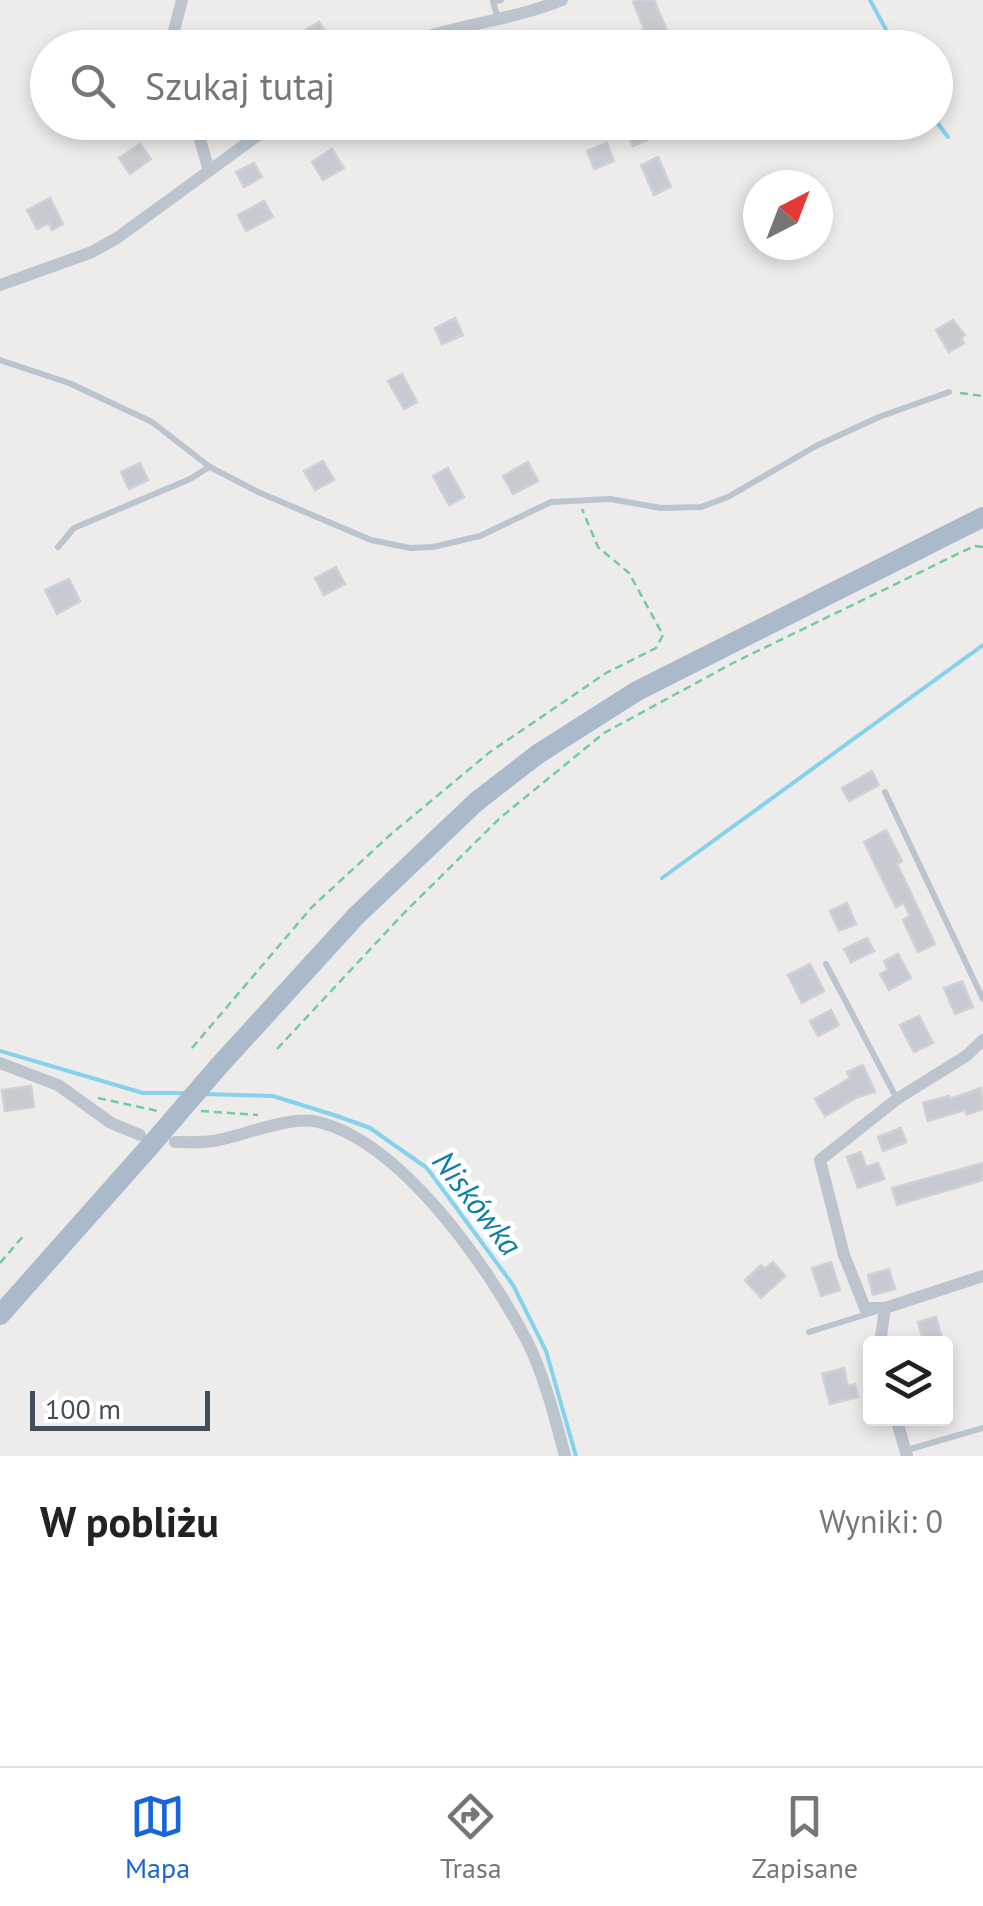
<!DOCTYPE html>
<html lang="pl">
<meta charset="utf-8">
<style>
body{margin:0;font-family:"PT Sans",sans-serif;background:#f6f6f6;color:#222}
.controls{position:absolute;right:30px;bottom:30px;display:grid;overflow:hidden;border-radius:10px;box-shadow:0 5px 15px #0003}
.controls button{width:90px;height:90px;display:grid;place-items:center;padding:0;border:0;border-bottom:2px solid #e0e0e0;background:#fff;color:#222;font:50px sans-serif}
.compass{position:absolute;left:743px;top:170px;width:90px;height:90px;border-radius:50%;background:#fff;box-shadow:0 5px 15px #0003;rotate:42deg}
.scale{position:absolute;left:30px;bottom:25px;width:180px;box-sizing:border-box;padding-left:10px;border:5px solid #444e59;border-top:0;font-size:28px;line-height:35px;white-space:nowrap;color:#444e59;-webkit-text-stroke:8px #fff;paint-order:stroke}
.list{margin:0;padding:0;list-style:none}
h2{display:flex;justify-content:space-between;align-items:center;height:130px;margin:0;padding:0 40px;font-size:42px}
h2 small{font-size:32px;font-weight:400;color:#767676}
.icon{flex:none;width:55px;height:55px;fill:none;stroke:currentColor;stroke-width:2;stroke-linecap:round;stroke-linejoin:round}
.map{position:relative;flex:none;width:983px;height:1456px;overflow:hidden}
.search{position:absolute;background:#fff;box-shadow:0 5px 15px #0003;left:30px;right:30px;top:30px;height:110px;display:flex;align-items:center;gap:25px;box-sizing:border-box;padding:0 35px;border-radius:55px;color:#767676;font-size:38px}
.sheet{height:310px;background:#fff}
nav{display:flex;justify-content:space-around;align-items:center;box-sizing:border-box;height:140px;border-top:2px solid #e0e0e0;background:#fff;font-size:28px;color:#767676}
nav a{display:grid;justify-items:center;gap:5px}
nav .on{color:#1765dc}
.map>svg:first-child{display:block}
</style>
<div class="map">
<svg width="983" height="1456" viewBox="0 0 983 1456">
<rect width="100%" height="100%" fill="#eeebeb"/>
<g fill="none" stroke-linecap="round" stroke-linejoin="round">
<!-- stream -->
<g stroke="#84d2ec" stroke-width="4">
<path d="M 870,0 L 896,48"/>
<path d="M 936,121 L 948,137"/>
<path d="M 662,878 L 983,645"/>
<path d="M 0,1051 L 143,1093 L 184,1093"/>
<path d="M 204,1094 L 273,1096 L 337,1116 L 370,1128 L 427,1168 L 513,1285 L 546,1351 L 576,1456"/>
</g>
</g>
<!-- building -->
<g fill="#c8cad1" stroke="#cfd1d7" stroke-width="2.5">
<path d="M 638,0 L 654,0 L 671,40 L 655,48 L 647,48 L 639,32 L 644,29 L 633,2 Z"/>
<path d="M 319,22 L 330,38 L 314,48 L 303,48 L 296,36 Z"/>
<path d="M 623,122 L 644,122 L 651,138 L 633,146 Z"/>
<path d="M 607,143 L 614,161 L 594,169 L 587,151 Z"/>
<path d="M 140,144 L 151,159 L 130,174 L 119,158 Z"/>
<path d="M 332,149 L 344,168 L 323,180 L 312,162 Z"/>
<path d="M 658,157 L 671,187 L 654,195 L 641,165 Z"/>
<path d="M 254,163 L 262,177 L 244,187 L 236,172 Z"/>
<path d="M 50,198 L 63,224 L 52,230 L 49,223 L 37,229 L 27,210 Z"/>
<path d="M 264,201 L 273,217 L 246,231 L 238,215 Z"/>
<path d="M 455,318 L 463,335 L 442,344 L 435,328 Z"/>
<path d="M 953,320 L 965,335 L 961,338 L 964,343 L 949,352 L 936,330 Z"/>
<path d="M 402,374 L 417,402 L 404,409 L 388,381 Z"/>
<path d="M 323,461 L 334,480 L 315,490 L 304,471 Z"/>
<path d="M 528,462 L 538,481 L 513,494 L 503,476 Z"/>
<path d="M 140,463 L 148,480 L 129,489 L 121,472 Z"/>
<path d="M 448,468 L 464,497 L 449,505 L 433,476 Z"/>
<path d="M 336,567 L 345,584 L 324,595 L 315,578 Z"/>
<path d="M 69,579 L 80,601 L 57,614 L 45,590 Z"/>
<path d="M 872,771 L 879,785 L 849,801 L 842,788 Z"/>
<path d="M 886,830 L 902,861 L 897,864 L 935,944 L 918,952 L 903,920 L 910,916 L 904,903 L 896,907 L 864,842 Z"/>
<path d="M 847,903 L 856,924 L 839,931 L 830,911 Z"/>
<path d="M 867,938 L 874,951 L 851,962 L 844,949 Z"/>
<path d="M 898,954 L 911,978 L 889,990 L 880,974 L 888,970 L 884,961 Z"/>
<path d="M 810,964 L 824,991 L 802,1003 L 788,975 Z"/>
<path d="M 962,981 L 973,1007 L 955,1014 L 944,988 Z"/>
<path d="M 831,1010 L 839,1025 L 818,1036 L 810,1021 Z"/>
<path d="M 919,1016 L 933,1043 L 914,1052 L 900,1025 Z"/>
<path d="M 863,1065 L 875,1092 L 858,1097 L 825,1116 L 815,1099 L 850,1078 L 847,1072 Z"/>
<path d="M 31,1086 L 34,1107 L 5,1111 L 2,1090 Z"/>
<path d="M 981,1088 L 983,1109 L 967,1115 L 965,1110 L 928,1121 L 923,1103 L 949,1096 L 950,1099 Z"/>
<path d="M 901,1128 L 906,1142 L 883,1151 L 878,1137 Z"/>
<path d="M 861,1152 L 866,1167 L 878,1163 L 884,1179 L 858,1188 L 847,1157 Z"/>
<path d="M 983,1163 L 983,1180 L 897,1205 L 892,1188 Z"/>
<path d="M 773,1262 L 785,1276 L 761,1298 L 745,1280 L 761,1265 L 765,1269 Z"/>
<path d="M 831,1262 L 840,1290 L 821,1296 L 812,1268 Z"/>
<path d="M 889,1269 L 895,1289 L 873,1295 L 868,1275 Z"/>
<path d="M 936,1317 L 944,1344 L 924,1344 L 918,1322 Z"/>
<path d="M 844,1368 L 848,1386 L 855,1384 L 858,1397 L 830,1404 L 822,1374 Z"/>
</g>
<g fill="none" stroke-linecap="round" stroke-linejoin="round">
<!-- path -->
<g stroke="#70cca2" stroke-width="2.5" stroke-dasharray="8 5" stroke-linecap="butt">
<path d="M 960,393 L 983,396"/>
<path d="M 192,1048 L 312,907 L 390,835 L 490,752 L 606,673 L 656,648 L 663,635 L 629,573 L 598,547 L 582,509"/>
<path d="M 277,1049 L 404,913 L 500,818 L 604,733 L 733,663 L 974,546 L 983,547"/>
<path d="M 98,1098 L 158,1111"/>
<path d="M 201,1111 L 258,1115"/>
<path d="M 0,1263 L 25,1234"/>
</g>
<!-- lane -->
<g stroke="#bcc5ce" stroke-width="6">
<path d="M 498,18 L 493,2 L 501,0"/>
<path d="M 0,360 L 69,383 L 152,422 L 210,467 L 258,492 L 371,540 L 410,548 L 433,547 L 480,536 L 551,502 L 610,499 L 661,508 L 701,507 L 728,497 L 816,446 L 879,417 L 949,392"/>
<path d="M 58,547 L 74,528 L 190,479 L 209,467"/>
<path d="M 885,792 L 983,999"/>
<path d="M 826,964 L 897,1099"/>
<path d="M 809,1332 L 874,1312"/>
<path d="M 907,1450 L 983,1428"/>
</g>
<!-- street -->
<g stroke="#bcc5ce" stroke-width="12">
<path d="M 173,48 L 171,42 L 182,0"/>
<path d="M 395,48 C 449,25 508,22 562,0"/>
<path d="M 195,122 L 209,171"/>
<path d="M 0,285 L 92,252 L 117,238 L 276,122"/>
<path d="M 983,1040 L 966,1056 L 897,1099 L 820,1160 L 844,1255 L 865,1308 L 885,1308 L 983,1276"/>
<path d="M 0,1063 L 58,1085 L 111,1123 L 140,1135"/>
<path d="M 175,1142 C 187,1142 201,1143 213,1141 C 243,1136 290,1115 318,1122 C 402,1142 488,1267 526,1339 C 544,1374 555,1418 565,1456"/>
<path d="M 880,1344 L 885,1308"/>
<path d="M 896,1418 L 907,1456"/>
</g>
<!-- primary -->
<g stroke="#aabacb" stroke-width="20">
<path d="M 218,1067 L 356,916 L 476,802 L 538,754 L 637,691 L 983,517"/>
<path d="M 0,1315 L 151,1145"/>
</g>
<!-- primary-bridge -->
<path stroke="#aabacb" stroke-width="20" d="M 151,1145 L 218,1067"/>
</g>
<g text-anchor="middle" stroke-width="10" stroke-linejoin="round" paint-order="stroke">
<!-- water labels -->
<g font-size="32" font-style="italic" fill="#0b7ea5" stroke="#fff">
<text transform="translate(477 1203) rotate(52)" y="11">Niskówka</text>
</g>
</g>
</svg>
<div class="controls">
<button><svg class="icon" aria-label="layers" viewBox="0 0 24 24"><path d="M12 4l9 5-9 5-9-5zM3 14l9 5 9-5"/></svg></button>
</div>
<svg class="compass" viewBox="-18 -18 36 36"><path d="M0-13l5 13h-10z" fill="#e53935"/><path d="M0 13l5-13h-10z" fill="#767676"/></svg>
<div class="scale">100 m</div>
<div class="search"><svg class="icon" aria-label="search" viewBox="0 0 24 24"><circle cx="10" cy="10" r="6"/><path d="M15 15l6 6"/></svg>Szukaj tutaj</div>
</div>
<section class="sheet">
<h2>W pobliżu<small>Wyniki: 0</small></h2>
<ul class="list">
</ul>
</section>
<nav>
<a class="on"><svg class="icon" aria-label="map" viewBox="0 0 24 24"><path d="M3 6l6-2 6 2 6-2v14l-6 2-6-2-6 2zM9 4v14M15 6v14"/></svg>Mapa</a>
<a><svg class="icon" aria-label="directions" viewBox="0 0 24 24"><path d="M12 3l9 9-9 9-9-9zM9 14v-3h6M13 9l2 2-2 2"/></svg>Trasa</a>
<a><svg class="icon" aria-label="saved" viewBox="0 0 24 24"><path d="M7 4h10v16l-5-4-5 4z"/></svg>Zapisane</a>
</nav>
